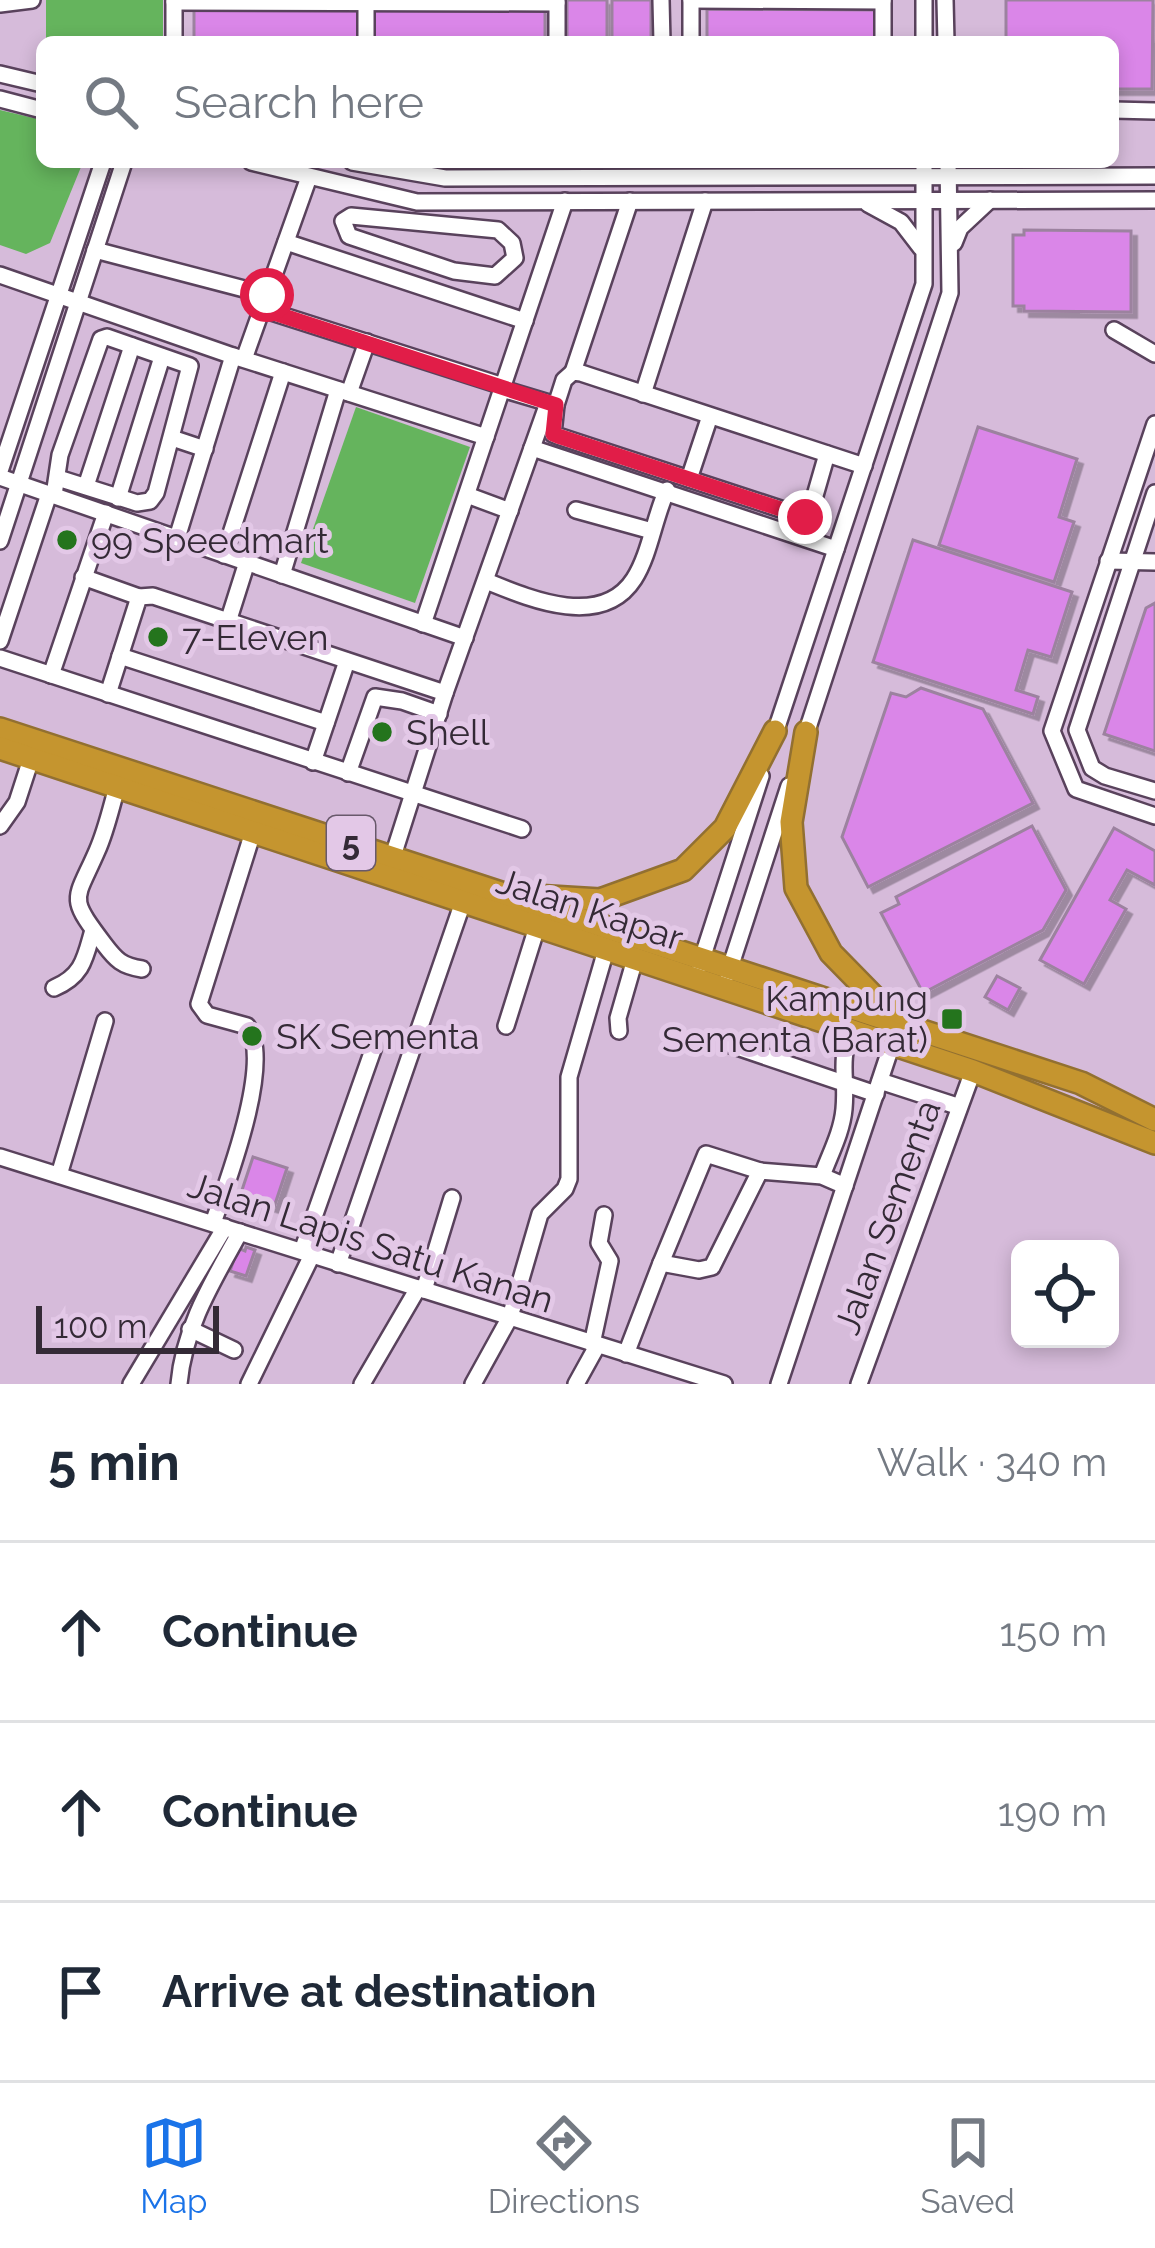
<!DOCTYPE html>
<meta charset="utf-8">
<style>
body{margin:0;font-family:Raleway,sans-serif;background:#f6f6f7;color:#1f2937}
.controls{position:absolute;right:36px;bottom:36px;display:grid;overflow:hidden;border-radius:18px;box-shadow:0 6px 18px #0003}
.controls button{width:108px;height:108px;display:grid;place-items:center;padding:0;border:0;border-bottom:3px solid #e0e1e3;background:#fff;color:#1f2937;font:60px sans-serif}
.scale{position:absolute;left:36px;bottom:30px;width:183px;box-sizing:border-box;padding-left:12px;border:6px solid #342a36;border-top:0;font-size:33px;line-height:42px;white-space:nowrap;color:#342a36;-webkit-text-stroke:9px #e3c8e7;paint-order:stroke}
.stop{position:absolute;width:36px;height:36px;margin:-27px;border:9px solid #e11d48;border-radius:50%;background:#fff}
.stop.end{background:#e11d48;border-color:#fff;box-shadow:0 3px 12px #0008}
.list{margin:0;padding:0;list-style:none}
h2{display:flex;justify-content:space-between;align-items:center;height:156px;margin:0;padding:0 48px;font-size:51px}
h2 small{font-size:39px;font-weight:400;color:#747a83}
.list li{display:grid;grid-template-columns:78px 1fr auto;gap:36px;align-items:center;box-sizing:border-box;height:180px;padding:0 48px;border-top:3px solid #e0e1e3}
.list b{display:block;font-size:45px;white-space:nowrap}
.list em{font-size:39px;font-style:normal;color:#747a83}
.icon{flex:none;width:66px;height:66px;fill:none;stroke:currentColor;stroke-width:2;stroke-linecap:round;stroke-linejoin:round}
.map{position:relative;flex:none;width:1155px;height:1384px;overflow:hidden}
.search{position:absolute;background:#fff;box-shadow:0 6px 18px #0003;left:36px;right:36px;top:36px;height:132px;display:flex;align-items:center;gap:30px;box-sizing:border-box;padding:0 42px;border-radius:18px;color:#747a83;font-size:45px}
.sheet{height:696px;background:#fff}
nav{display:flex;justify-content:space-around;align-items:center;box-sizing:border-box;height:168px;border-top:3px solid #e0e1e3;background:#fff;font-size:33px;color:#747a83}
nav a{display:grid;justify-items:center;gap:6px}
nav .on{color:#1a73e8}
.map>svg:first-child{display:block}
</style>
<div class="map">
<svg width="1155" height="1384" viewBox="0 0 1155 1384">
<defs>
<filter id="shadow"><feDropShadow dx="5.5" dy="5.5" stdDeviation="0" flood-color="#0004"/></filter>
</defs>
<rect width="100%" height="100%" fill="#d6bbda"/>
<!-- green -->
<g fill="#65b45d">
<rect x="46" y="0" width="117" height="42"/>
<path d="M 0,110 L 42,120 L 42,162 L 80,162 L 81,167 L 50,243 L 26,254 L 0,245 Z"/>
<path d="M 356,407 L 470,447 L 415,603 L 301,563 Z"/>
</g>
<!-- building -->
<g fill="#da86e8" stroke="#9c829f" stroke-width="3" filter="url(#shadow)">
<rect x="567" y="0" width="40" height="42"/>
<rect x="612" y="0" width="39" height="42"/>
<path d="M 1006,0 L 1153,0 L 1152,89 L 1113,89 L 1113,42 L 1006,42 Z"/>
<rect x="194" y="9" width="167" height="33"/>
<path d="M 371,9 L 545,10 L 545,42 L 371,42 Z"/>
<path d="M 707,9 L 877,10 L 877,42 L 707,42 Z"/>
<path d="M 1024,230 L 1131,231 L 1131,312 L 1024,311 L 1024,306 L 1013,306 L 1013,235 L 1024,235 Z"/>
<path d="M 978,427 L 1077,459 L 1059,517 L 1074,522 L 1054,582 L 939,545 Z"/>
<path d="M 913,540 L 1072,592 L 1051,657 L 1028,650 L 1016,690 L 1038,697 L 1033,714 L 873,662 Z"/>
<path d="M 1155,603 L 1155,751 L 1104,734 L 1146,608 Z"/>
<path d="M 921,688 L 983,709 L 1033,803 L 868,887 L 842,837 L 891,693 L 906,697 Z"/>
<path d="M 1032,826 L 1066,890 L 1043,930 L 923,993 L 881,913 L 899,904 L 896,897 Z"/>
<path d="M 1114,828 L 1155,851 L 1155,885 L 1127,870 L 1110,900 L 1126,909 L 1084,984 L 1040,960 Z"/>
<path d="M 997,976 L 1020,988 L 1008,1010 L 985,997 Z"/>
<path d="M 253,1157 L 287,1168 L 274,1207 L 240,1196 Z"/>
<path d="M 246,1247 L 255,1250 L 246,1276 L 230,1271 L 238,1248 L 245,1251 Z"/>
</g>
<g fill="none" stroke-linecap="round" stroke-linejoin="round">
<!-- minor casing -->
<g stroke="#59425c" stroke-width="20">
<g id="minor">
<path d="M 557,0 L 557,42"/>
<path d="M 661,0 L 662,42"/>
<path d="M 691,0 L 883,1"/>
<path d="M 883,0 L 883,42"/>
<path d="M 924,0 L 924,42"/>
<path d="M 945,0 L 946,42"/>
<path d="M 174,2 L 557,3"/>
<path d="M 0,4 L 32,0"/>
<path d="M 174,42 L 174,0"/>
<path d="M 366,42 L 366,0"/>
<path d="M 691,42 L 691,0"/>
<path d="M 0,74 L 42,84"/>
<path d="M 0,99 L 42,110"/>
<path d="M 1113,110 L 1155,111"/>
<path d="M 251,162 L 417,202 L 1155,200"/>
<path d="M 352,162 L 445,178 L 1155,176"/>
<path d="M 868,204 L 901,222 L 921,248"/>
<path d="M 351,216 L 498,230 L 512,243 L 515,258 L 495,276 L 454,271 L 349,236 L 343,221 Z"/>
<path d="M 286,242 L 525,321"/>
<path d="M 954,243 L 960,228 L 990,200"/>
<path d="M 95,250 L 267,295"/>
<path d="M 0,275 L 233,356 L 486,437"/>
<path d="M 262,309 L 503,386"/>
<path d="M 1114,330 L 1155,354"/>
<path d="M 244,359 L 309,177"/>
<path d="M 573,372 L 630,201"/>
<path d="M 502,389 L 556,405 L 564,380 L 573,372 L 581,373 L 864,466"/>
<path d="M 349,393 L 367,342"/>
<path d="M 643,394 L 705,201"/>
<path d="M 556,405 L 553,434 L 558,436 L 805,517 L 812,506 L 827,454"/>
<path d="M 1155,424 L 1052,731 L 1076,789 L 1155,816"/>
<path d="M 172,438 L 205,449"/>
<path d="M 532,448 L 836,549"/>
<path d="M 0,471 L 103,162"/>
<path d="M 0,477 L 465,638"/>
<path d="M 689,479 L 710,416"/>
<path d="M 86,486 L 132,346"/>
<path d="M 1155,493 L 1077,730 L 1092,768 L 1105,776 L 1155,791"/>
<path d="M 54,495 L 60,455 L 101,339 L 107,337 L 190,366 L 156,493 L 150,501 L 137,503 L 58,478"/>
<path d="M 467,495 L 510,511"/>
<path d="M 118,498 L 162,357"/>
<path d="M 576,510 L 652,531"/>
<path d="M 177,538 L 233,356"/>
<path d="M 0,541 L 124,162"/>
<path d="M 224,555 L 283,372"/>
<path d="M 1108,561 L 1155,562"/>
<path d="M 282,575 L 338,390"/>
<path d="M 83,577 L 139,597"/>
<path d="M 486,581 C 528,598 601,630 634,579 C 650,554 654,518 667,490"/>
<path d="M 228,622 L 247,562"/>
<path d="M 423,624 L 565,201"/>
<path d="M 0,641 L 49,494"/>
<path d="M 120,656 L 326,723"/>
<path d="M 0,658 L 522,829"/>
<path d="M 51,675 L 106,513"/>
<path d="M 445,693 L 548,403"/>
<path d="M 108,694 L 139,597 L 153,596 L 445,693 L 393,856"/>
<path d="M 774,736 L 924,284 L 924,162"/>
<path d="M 804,740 L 950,293 L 948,162"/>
<path d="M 313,762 L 347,661"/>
<path d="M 348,773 L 375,697 L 402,701 L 439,714"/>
<path d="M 117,787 C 111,808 106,831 97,851 C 75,902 67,895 104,944 C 116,960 122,966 142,969"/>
<path d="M 0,826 L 17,802 L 31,759"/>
<path d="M 700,965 L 761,776"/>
<path d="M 728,974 L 789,786"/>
<path d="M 54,988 C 83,976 85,958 93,930"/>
<path d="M 506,1026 L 537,927"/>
<path d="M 619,1031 L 618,1018 L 635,959"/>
<path d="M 731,1045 L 876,1094"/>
<path d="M 880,1081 L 957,1106"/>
<path d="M 0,1157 L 724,1384"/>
<path d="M 59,1175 L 105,1021"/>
<path d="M 822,1176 C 830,1154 842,1132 844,1109 C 847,1076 839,1066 850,1030"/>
<path d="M 213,1223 C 227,1183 274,1060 247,1026 L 207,1015 L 199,1004 L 253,832"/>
<path d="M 302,1251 L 374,1047"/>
<path d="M 661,1263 L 706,1154 L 760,1171"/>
<path d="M 338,1264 L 463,902"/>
<path d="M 424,1290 L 452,1198"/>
<path d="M 190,1329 L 234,1350"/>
<path d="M 592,1344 L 610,1261 L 599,1243 L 604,1215"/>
<path d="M 626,1354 L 661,1263 L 699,1270 L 712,1267 L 760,1171 L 822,1176 L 845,1186"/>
<path d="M 131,1384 L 225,1227"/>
<path d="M 179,1384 C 184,1327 213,1281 240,1232"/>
<path d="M 249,1384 L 312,1255"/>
<path d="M 362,1384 L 418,1288"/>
<path d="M 473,1384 L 510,1317 L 540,1214 L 565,1189 L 569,1179 L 569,1077 L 606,950"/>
<path d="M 576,1384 L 597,1346"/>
<path d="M 779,1384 L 892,1044"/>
<path d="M 859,1384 L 973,1071"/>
</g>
</g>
<!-- highway casing -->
<g stroke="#927031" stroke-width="26">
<g id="highway">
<path d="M 0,729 L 1081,1083 L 1155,1120"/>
<path d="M 806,732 L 791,822 L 796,888 L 831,953 L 879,1002 L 900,1013"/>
<path d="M 0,748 L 973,1071 L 1155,1143"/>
<path d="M 534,896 L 600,900 L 683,870 L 725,828 L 775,731"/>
</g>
</g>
<!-- minor -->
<use href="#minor" stroke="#fff" stroke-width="15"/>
<!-- highway -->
<use href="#highway" stroke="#c5952f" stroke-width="21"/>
</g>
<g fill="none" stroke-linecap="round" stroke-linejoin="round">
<!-- route -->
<path stroke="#e11d48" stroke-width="15" d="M 267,295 L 262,309 L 556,405 L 553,434 L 558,436 L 805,517"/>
</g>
<!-- markers -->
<g fill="#24741d" stroke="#e3c8e7" stroke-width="4.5">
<circle cx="67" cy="540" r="12"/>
<circle cx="158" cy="637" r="12"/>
<circle cx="382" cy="732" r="12"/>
<rect x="940" y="1007" width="24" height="24" rx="6"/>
<circle cx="252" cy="1036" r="12"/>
</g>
<g text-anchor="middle" stroke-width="10" stroke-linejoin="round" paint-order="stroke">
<!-- shield labels -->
<rect fill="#e3c8e7" stroke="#68596b" stroke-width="3" x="327" y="816" width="48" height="54" rx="9"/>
<g font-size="33" font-weight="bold" fill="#342a36">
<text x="351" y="855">5</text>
</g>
<!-- poi labels -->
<g font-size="36" fill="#342a36" stroke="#e3c8e7" text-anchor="start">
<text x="91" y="553">99 Speedmart</text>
<text x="182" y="650">7-Eleven</text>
<text x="406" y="745">Shell</text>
<text x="928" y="1011" text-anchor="end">Kampung<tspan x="928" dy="41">Sementa (Barat)</tspan></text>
<text x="276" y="1049">SK Sementa</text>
</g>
<!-- street labels -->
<g font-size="36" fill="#342a36" stroke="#e3c8e7">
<text transform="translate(590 909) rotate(18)" y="13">Jalan Kapar</text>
<text transform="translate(887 1217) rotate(-70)" y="13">Jalan Sementa</text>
<text transform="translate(371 1242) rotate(18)" y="13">Jalan Lapis Satu Kanan</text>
</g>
</g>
</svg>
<div class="controls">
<button><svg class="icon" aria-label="locate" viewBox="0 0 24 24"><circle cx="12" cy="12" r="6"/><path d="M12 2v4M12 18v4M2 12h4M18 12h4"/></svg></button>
</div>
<div class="scale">100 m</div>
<div class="stop" style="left:267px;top:295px"></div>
<div class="stop end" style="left:805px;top:517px"></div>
<div class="search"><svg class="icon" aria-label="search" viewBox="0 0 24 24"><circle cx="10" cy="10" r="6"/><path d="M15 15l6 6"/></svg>Search here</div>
</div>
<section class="sheet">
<h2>5 min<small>Walk · 340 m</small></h2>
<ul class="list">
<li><svg class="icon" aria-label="ahead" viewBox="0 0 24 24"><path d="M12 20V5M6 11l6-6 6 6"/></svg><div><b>Continue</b></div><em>150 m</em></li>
<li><svg class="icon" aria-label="ahead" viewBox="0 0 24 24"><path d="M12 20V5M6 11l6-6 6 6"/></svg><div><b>Continue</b></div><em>190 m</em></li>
<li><svg class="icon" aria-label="arrive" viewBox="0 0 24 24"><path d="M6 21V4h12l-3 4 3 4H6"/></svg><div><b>Arrive at destination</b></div></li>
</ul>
</section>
<nav>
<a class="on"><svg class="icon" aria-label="map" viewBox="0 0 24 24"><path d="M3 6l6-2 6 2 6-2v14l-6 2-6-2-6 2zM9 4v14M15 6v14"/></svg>Map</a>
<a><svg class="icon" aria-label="directions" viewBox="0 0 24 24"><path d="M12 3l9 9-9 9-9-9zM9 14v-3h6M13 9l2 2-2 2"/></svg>Directions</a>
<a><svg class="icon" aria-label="saved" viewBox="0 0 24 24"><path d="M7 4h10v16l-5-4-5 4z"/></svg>Saved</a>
</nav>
